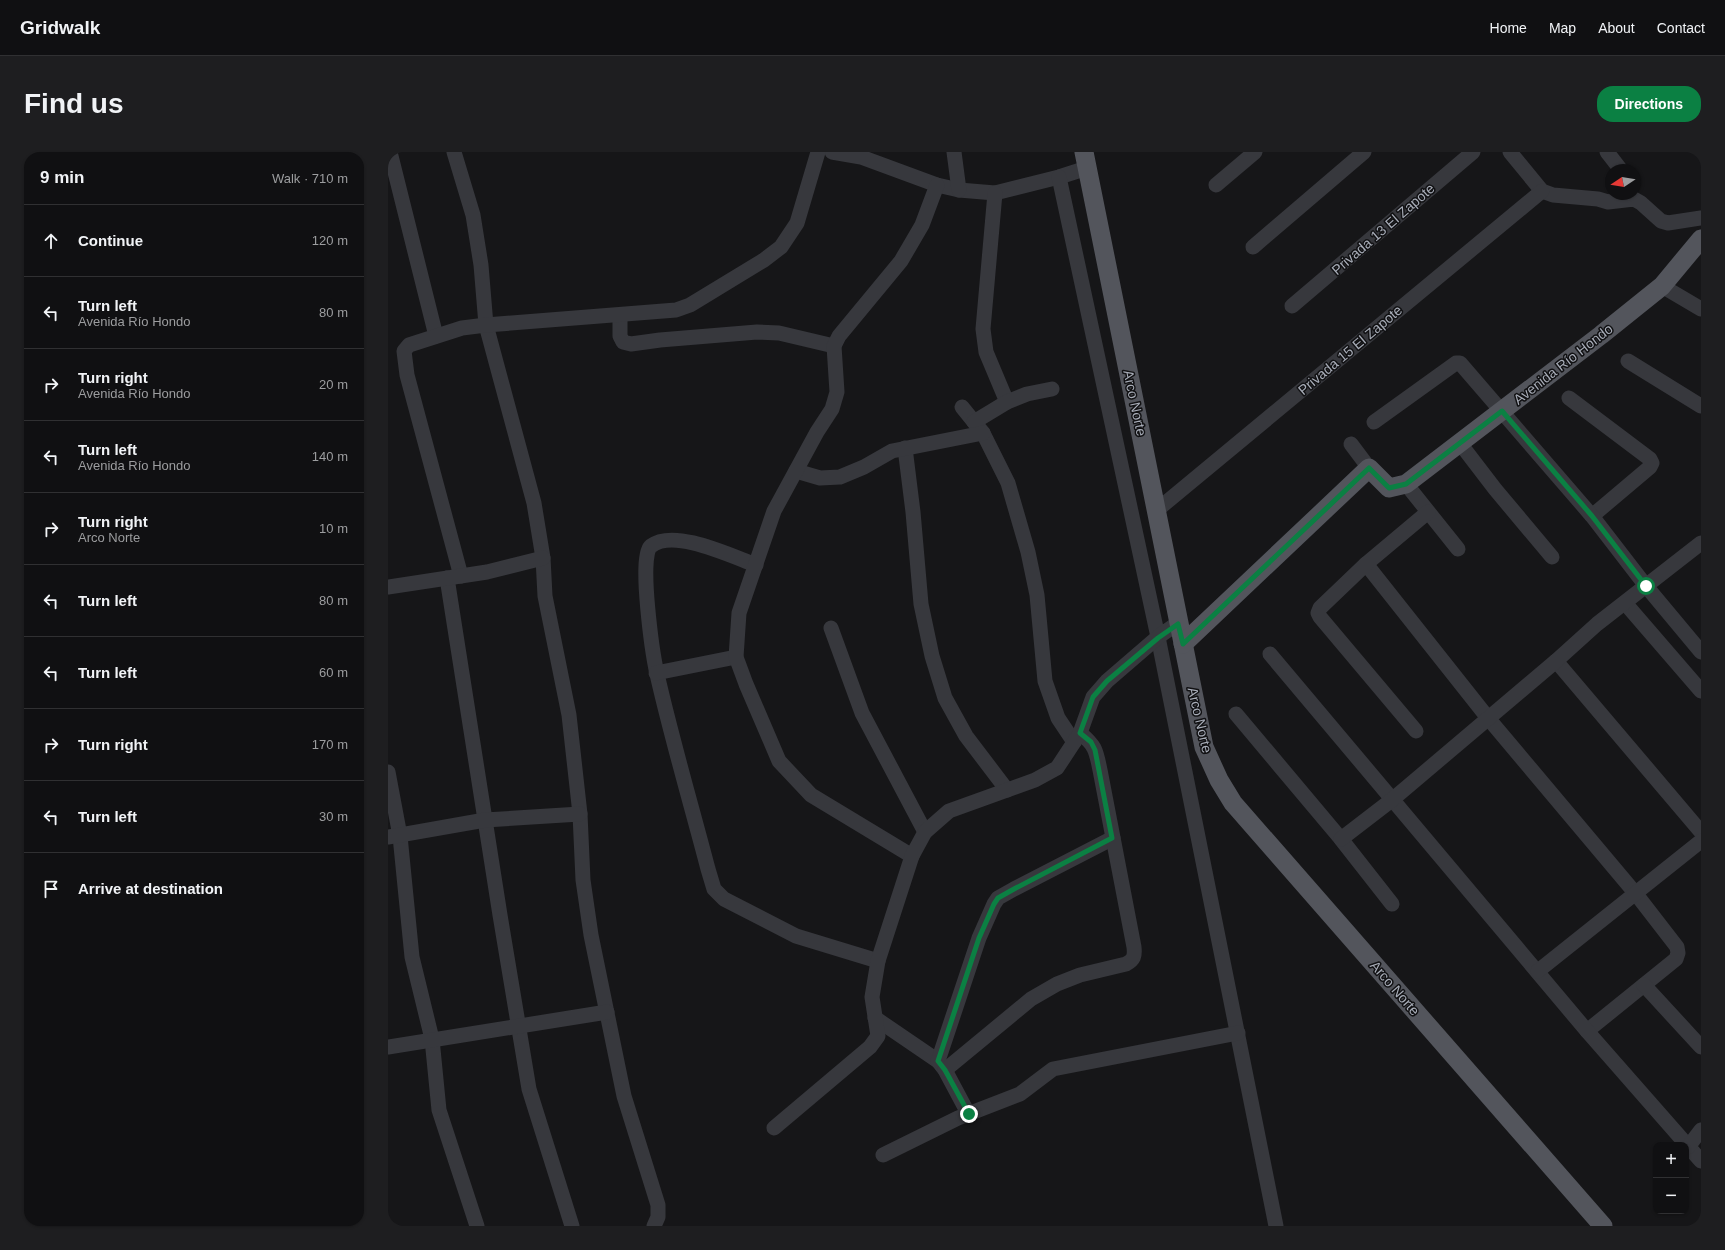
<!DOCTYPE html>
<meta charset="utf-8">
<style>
body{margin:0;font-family:Arial,sans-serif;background:#1e1e20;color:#f1f3f6}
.controls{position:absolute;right:12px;bottom:12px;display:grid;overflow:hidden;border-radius:8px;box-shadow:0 1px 3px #0004}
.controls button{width:36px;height:36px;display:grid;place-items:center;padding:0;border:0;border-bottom:1px solid #303032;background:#101012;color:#f1f3f6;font:20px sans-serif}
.compass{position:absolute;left:1217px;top:12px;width:36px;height:36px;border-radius:50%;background:#101012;box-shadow:0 1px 3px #0004;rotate:258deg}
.stop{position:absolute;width:12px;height:12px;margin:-9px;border:3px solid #0b8043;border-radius:50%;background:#fff}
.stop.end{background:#0b8043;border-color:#fff;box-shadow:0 1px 4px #0008}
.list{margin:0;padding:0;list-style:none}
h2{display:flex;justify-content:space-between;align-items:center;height:52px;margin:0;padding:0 16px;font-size:17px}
h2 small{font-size:13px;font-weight:400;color:#9c9d9f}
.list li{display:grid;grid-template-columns:26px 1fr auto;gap:12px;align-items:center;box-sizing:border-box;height:72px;padding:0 16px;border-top:1px solid #303032}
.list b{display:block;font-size:15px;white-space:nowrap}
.list p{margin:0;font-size:13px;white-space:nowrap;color:#9c9d9f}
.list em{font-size:13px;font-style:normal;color:#9c9d9f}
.icon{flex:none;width:22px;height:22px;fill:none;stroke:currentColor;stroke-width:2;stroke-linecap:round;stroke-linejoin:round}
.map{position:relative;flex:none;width:1313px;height:1074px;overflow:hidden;border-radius:16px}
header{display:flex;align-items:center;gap:24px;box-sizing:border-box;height:56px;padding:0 20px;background:#101012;border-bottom:1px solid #303032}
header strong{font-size:19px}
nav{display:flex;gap:22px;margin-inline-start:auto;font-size:14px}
.intro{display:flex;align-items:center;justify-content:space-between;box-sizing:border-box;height:96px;padding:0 24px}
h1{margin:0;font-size:28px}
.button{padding:10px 18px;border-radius:16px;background:#0b8043;color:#fff;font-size:14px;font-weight:700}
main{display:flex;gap:24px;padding:0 24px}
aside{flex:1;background:#101012;border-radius:16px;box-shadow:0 1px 3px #0004}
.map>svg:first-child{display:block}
</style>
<header>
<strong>Gridwalk</strong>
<nav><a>Home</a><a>Map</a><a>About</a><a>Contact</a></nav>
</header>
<div class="intro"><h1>Find us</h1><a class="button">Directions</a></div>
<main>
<aside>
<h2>9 min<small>Walk · 710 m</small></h2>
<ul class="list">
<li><svg class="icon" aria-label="ahead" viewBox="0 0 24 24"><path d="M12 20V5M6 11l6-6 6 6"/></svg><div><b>Continue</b></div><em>120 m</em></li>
<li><svg class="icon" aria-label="left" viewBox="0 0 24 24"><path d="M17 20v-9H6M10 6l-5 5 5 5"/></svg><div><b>Turn left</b><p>Avenida Río Hondo</p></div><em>80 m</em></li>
<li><svg class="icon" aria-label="right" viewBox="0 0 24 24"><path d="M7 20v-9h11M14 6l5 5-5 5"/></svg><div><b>Turn right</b><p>Avenida Río Hondo</p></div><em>20 m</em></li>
<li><svg class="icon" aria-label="left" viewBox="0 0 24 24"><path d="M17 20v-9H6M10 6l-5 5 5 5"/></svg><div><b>Turn left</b><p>Avenida Río Hondo</p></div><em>140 m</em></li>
<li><svg class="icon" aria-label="right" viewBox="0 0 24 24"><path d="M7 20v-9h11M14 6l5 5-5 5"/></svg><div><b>Turn right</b><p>Arco Norte</p></div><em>10 m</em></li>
<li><svg class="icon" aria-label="left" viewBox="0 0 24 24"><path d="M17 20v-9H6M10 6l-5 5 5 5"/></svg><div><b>Turn left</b></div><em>80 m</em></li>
<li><svg class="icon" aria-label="left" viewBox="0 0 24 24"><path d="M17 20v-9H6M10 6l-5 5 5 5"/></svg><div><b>Turn left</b></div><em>60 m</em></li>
<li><svg class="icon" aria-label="right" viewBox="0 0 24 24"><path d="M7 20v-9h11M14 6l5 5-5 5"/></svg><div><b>Turn right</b></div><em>170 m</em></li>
<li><svg class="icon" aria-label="left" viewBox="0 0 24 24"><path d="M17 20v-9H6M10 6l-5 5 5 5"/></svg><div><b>Turn left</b></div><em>30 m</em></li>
<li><svg class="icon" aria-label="arrive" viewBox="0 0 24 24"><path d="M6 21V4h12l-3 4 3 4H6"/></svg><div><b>Arrive at destination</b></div></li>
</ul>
</aside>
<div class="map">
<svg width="1313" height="1074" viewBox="0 0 1313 1074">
<rect width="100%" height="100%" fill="#161618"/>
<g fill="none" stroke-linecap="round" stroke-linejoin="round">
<!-- minor -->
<g stroke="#37383d" stroke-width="15">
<path d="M 2,0 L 48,184"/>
<path d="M 66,0 L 85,63 L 93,113 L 98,173 L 146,351 L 155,406 L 157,444 L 181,563 L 192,662 L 195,728 L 203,783 L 236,944 L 270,1053 L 270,1065 L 266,1074"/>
<path d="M 444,0 L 473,5 L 549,33 L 571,38 L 607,41 L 671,25 L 699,16"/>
<path d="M 566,0 L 571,38"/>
<path d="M 1122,0 L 1154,39 L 1165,43 L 1210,47 L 1220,50 L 1246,47 L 1253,51 L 1273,69 L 1280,71 L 1313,66"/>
<path d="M 1219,0 L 1233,18"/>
<path d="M 671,25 L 770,485 L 888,1074"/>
<path d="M 828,33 L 867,0"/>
<path d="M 607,41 L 595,177 L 598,200 L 619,250"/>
<path d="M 865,95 L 976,0"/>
<path d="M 1274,134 L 1313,157"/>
<path d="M 904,154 L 1085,0"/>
<path d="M 232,163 L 232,184 L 235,190 L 243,192 L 272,188 L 369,180 L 391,181 L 446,194"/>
<path d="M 1240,209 L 1313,254"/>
<path d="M 1181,246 L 1262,307 L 1264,311 L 1262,315 L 1204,364"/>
<path d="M 574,255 L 595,281 L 620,331 L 640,400 L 649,443 L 657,529 L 670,566 L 686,590"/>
<path d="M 586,270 L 619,250 L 639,242 L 664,237"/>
<path d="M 986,270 L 1068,211 L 1072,211 L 1204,364 L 1258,434 L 1313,500"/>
<path d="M 1071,290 L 1107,337 L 1164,405"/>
<path d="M 963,292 L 981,316"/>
<path d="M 517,296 L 525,360 L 533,452 L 544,504 L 557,546 L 578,584 L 619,638"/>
<path d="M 408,319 L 432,326 L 452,325 L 476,315 L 504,299 L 595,281"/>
<path d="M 1018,332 L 1070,397"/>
<path d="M 769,358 L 1154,39"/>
<path d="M 978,412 L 1100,566 L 1248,742 L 1289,795 L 1290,801 L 1288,807 L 1199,879"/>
<path d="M 368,413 C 343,404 286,376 263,394 C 250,404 265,504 269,522 C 284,588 303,652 320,717 L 326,737 L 336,747 L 408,784 L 490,809"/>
<path d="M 73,424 L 19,223 L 16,199 L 21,193 L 74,176 L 98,173 L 288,158 L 302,153 L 376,108 L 393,95 L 409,71 L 430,0"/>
<path d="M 59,426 L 112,763 L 141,937 L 184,1074"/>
<path d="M 0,435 L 99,420 L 155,406"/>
<path d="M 1237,451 L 1313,539"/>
<path d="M 443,476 L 474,561 L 537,680"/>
<path d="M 882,502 L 1199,879 L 1313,1009"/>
<path d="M 1168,509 L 1313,680"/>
<path d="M 268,521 L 348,505"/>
<path d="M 848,562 L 953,687 L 1004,752"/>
<path d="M 1028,579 L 932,465 L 930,461 L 932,456 L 978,412 L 1040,360"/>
<path d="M 0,620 L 12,684 L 24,805 L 44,887 L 51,958 L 89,1074"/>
<path d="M 0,685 L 97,668 L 192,662"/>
<path d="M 953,687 L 1005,647 L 1168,509 L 1209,472 L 1313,391"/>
<path d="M 524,704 L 423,643 L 391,609 L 358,532 L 348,505 L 351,461 L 386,359 L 429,280 L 444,257 L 449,240 L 446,194 L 451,184 L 513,109 L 534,73 L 549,33"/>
<path d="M 1150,819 L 1313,689"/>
<path d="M 1256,833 L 1313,895"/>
<path d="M 487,866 L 550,909 L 557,918 L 581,963"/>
<path d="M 0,895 L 219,860"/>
<path d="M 550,909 L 591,786 L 606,752 L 610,746 L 626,737 L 725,686"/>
<path d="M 557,918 L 643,847 L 669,832 L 692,823 L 738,812 C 746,808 747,804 746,795 L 712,618 C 708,599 708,594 692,581"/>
<path d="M 386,976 L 482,895 L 490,884 L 484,845 L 490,809 L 524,704 L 537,680 L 561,659 L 647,628 L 669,616 L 692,581 L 705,545 L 719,529 L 770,485 L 790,471"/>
<path d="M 1300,995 L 1313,978"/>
<path d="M 495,1003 L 570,966 L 632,942 L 665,917 L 850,881"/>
</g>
<!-- major -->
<g stroke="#53555c" stroke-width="19">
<path d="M 696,0 L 816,595 L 831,628 L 845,651 L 1215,1074"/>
<path d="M 795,492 L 981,316 L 1001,336 L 1018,332 L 1213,183 L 1274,134 L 1313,87"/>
</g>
</g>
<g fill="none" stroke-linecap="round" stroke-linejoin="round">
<!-- route -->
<path stroke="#0b8043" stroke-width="5" d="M 581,962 L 557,918 L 550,909 L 591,786 L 606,752 L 610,746 L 626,737 L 724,686 L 707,598 L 703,590 L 692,581 L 705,545 L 719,529 L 770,486 L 790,472 L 795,492 L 981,316 L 1001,336 L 1018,332 L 1114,259 L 1204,364 L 1258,434"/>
</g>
<g text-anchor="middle" stroke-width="3" stroke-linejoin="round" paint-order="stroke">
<!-- street labels -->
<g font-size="14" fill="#a8adb8" stroke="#111113">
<text transform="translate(995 77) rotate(-41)" y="5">Privada 13 El Zapote</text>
<text transform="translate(962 198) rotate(-40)" y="5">Privada 15 El Zapote</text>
<text transform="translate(1175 212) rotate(-38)" y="5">Avenida Río Hondo</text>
<text transform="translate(747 251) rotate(78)" y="5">Arco Norte</text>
<text transform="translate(812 568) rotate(77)" y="5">Arco Norte</text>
<text transform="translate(1007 836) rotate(49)" y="5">Arco Norte</text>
</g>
</g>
</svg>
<div class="controls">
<button>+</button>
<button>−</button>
</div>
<svg class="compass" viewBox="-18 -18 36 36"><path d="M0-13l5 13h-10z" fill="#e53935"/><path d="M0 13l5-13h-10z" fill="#9c9d9f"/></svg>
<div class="stop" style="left:1258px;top:434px"></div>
<div class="stop end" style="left:581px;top:962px"></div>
</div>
</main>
